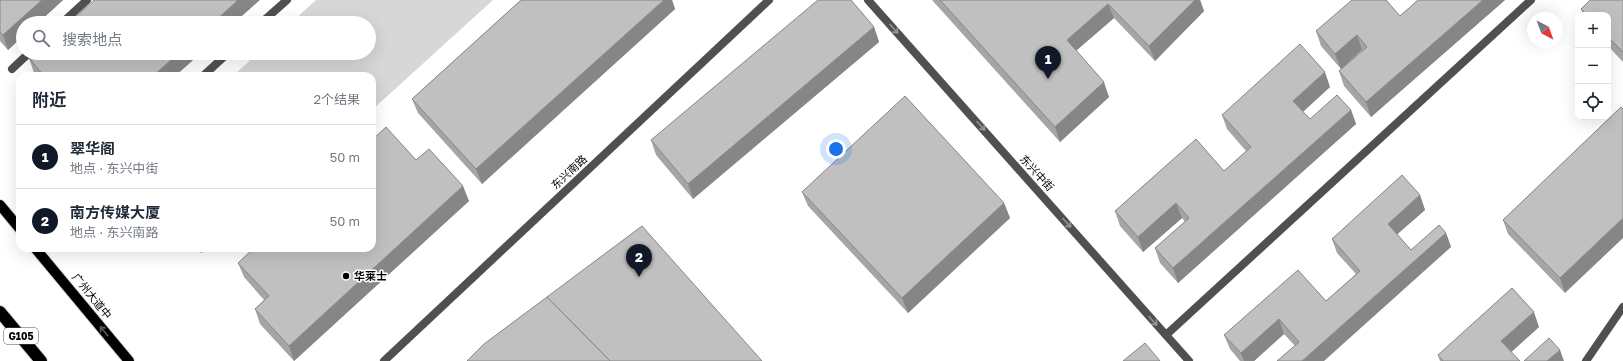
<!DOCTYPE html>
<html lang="zh">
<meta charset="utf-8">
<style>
body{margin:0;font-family:"Golos Text","Noto Sans SC",sans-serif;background:#f2f2f3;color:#1f2937}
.controls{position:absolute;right:12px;top:12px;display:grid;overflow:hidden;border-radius:8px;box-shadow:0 4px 16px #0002}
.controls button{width:36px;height:36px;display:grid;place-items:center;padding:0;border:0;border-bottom:1px solid #e0e1e3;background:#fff;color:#1f2937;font:20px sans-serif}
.compass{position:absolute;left:1527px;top:12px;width:36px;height:36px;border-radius:50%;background:#fff;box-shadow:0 4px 16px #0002;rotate:139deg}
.you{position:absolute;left:836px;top:149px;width:14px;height:14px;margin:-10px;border:3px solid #fff;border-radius:50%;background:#1a73e8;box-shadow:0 0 0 6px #1a73e833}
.badge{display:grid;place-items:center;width:26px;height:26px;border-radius:50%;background:#111827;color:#fff;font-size:13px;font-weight:700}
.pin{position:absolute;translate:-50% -33px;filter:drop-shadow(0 1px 2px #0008)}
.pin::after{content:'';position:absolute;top:21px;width:14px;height:12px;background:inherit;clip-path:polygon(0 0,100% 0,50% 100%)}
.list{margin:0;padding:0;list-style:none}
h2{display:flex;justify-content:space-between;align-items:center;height:52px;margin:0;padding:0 16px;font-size:17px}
h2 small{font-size:13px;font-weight:400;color:#747a83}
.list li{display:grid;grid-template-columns:26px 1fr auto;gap:12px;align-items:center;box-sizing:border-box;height:64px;padding:0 16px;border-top:1px solid #e0e1e3}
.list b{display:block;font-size:15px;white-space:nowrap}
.list p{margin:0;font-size:13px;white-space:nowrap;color:#747a83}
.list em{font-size:13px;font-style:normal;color:#747a83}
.icon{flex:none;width:22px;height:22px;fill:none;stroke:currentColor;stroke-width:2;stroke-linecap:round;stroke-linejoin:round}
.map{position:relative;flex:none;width:1623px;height:361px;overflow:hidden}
.search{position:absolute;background:#fff;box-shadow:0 4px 16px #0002;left:16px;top:16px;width:360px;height:44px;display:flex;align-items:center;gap:10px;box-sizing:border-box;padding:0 14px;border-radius:22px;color:#747a83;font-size:15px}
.panel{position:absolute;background:#fff;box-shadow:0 4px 16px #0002;left:16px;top:72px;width:360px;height:180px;border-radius:12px}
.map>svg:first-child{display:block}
</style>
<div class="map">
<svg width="1623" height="361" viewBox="0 0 1623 361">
<rect width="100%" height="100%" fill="#fff"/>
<!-- green -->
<path fill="#d7d7d7" d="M 316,0 L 493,0 L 372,110 L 372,76 L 233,76 L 258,53 L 369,53 L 369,23 L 291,23 Z"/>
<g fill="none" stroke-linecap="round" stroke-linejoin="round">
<!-- primary casing -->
<g stroke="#dbdbdb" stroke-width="12">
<g id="primary">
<path d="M 0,205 L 20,229"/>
<path d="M 35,248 L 129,361"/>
</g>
</g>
<!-- highway casing -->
<g stroke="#dbdbdb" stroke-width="14">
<path id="highway" d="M 0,312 L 41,361"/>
</g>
<!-- lane -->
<g stroke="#505050" stroke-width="8">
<path d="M 62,23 L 87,0"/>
<path d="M 261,23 L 287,0"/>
<path d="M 12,69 L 29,53"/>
<path d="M 203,76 L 228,53"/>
<path d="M 1166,335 L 1531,0"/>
<path d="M 1586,361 L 1623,307"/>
</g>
<!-- street -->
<g stroke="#505050" stroke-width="8">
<path d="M 868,0 L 1189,361"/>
<path d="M 384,361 L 769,0"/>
</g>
<!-- primary -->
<use href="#primary" stroke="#000" stroke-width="10"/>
<!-- highway -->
<use href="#highway" stroke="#000" stroke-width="12"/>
</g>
<!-- wall -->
<g fill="#a5a5a5">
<path d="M 0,0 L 63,0 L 38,23 L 23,23 L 23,36 L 8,50 L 0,41 Z"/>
<path d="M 521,0 L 672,0 L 675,9 L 482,184 L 418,113 L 412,99 Z"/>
<path d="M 932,0 L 1200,0 L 1204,11 L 1155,61 L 1114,18 L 1076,51 L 1109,97 L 1060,142 Z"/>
<path d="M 1418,0 L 1505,0 L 1371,117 L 1344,86 L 1339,71 L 1362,51 L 1362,50 L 1341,69 L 1321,46 L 1316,31 L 1400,16 Z"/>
<path d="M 1623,0 L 1623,62 L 1608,46 L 1608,15 L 1583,15 L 1581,9 Z"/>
<path d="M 874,27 L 879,42 L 693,199 L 656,155 L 651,140 Z"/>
<path d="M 35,53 L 201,53 L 175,76 L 37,76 L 34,73 L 29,58 Z"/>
<path d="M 1330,87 L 1303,112 L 1310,119 L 1351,110 L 1356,124 L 1178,283 L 1160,263 L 1155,248 L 1185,222 L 1182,218 L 1143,252 L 1120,226 L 1115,211 L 1224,171 L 1246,151 L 1227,129 L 1222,115 Z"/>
<path d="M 1621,107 L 1565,293 L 1508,234 L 1503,220 Z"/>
<path d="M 416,160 L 469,201 L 294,361 L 260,324 L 255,309 L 264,300 L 244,277 L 238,263 Z"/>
<path d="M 802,192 L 1004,203 L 1010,218 L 908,313 L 808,206 Z"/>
<path d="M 1420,195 L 1425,210 L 1397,234 L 1411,250 L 1446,233 L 1451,247 L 1295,346 L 1284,334 L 1254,361 L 1240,361 L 1230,349 L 1224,335 L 1326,301 L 1356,274 L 1337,253 L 1332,239 Z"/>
<path d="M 197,248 L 207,248 L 201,253 Z"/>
<path d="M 1539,327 L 1511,352 L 1520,361 L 1440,361 L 1438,355 Z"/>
</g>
<!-- shaded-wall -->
<g fill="#868686">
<path d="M 42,0 L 63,0 L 38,23 L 23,23 L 23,36 L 8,50 L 3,35 Z"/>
<path d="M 238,0 L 260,0 L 234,23 L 213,23 Z"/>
<path d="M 664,0 L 672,0 L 675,9 L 482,184 L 476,169 Z"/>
<path d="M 1195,0 L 1200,0 L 1204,11 L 1155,61 L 1149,46 Z"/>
<path d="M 1483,0 L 1505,0 L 1371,117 L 1366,102 Z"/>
<path d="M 1108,4 L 1114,18 L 1072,54 L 1067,40 Z"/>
<path d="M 874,27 L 879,42 L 693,199 L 688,184 Z"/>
<path d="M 1357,35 L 1362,50 L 1341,69 L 1335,54 Z"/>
<path d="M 179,53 L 201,53 L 175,76 L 153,76 Z"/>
<path d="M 1325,72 L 1330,87 L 1298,116 L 1293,101 Z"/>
<path d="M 1104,82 L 1109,97 L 1060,142 L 1055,127 Z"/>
<path d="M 1351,110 L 1356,124 L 1178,283 L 1173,268 Z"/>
<path d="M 463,186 L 469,201 L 294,361 L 289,346 Z"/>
<path d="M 1420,195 L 1425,210 L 1393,238 L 1388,224 Z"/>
<path d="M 1004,203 L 1010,218 L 908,313 L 902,298 Z"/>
<path d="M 1176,203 L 1182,218 L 1143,252 L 1138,237 Z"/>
<path d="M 1623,218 L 1623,238 L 1565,293 L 1560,278 Z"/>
<path d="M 1446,233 L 1451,247 L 1324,361 L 1302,361 Z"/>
<path d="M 200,248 L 207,248 L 201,253 Z"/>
<path d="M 1534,312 L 1539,327 L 1507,356 L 1501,341 Z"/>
<path d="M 1279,319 L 1284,334 L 1254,361 L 1244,361 L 1241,353 Z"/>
<path d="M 1560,350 L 1564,361 L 1547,361 Z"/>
</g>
<!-- building -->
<g fill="#c0c0c0" stroke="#868686">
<path d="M 0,0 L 42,0 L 3,35 L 0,32 Z"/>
<path d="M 94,0 L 238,0 L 213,23 L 69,23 Z"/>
<path d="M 521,0 L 664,0 L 476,169 L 412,99 Z"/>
<path d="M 818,0 L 851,0 L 874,27 L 688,184 L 651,140 Z"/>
<path d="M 940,0 L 1195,0 L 1149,46 L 1108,4 L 1067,40 L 1104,82 L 1055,127 Z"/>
<path d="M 1352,0 L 1386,0 L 1400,16 L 1418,0 L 1483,0 L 1366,102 L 1339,71 L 1367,47 L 1357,35 L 1335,54 L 1316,31 Z"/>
<path d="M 1590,0 L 1623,0 L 1623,52 L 1608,37 L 1608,15 L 1587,15 L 1581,9 Z"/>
<path d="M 1300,44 L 1325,72 L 1293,101 L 1310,119 L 1337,95 L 1351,110 L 1173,268 L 1155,248 L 1189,218 L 1176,203 L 1138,237 L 1115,211 L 1196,139 L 1224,171 L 1251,147 L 1222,115 Z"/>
<path d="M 35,53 L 179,53 L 153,76 L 44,76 L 29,58 Z"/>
<path d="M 905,96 L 1004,203 L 902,298 L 802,192 Z"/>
<path d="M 1621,107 L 1623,109 L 1623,218 L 1560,278 L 1503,220 Z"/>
<path d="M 386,127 L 416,160 L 429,149 L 463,186 L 289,346 L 255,309 L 269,296 L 238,263 L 254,248 L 372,248 L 372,140 Z"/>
<path d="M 1402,175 L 1420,195 L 1388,224 L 1411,250 L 1439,225 L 1446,233 L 1302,361 L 1277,361 L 1299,342 L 1279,319 L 1241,353 L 1224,335 L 1298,270 L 1326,301 L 1360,271 L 1332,239 Z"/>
<path d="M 642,226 L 762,361 L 610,361 L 547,297 Z"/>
<path d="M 1512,288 L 1534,312 L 1501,341 L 1520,361 L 1443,361 L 1438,355 Z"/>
<path d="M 547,297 L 610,361 L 467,361 L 484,344 Z"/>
<path d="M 1549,338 L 1560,350 L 1547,361 L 1524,361 Z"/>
<path d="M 1145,343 L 1160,361 L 1123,361 Z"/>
</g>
<!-- one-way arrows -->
<defs><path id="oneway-shaft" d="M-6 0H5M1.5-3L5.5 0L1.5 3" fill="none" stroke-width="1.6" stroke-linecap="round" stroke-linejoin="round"/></defs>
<g stroke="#969696">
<use href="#oneway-shaft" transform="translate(894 29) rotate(48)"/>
<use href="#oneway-shaft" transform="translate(981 126) rotate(48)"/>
<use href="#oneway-shaft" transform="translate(1067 223) rotate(48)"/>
<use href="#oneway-shaft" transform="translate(1153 321) rotate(48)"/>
</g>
<use stroke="#595959" href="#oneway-shaft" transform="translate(104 331) rotate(-129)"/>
<!-- markers -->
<circle fill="#000" stroke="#fff" stroke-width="1.5" cx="346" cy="276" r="4"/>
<g text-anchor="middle" stroke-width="3" stroke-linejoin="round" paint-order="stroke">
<!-- shield labels -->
<rect fill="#fff" stroke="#4c4c4c" stroke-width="1" x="4" y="328" width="34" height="16" rx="3"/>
<g font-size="10" font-weight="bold" fill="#000">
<text x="21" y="340">G105</text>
</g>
<!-- street labels -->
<g font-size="11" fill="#000" stroke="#fff">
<text transform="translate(569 172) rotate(-43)" y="4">东兴南路</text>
<text transform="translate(1037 173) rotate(48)" y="4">东兴中街</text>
<text transform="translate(92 296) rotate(51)" y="4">广州大道中</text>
</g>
<!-- poi labels -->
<g font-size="11" font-weight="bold" fill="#000" stroke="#fff" text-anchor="start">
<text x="354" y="280">华莱士</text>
</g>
</g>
</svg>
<div class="controls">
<button>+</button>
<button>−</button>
<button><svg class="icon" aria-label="locate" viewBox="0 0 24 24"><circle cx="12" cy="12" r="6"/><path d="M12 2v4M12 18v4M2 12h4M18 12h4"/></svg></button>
</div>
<svg class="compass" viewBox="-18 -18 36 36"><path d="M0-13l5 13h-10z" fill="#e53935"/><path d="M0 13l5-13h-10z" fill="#747a83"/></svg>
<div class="you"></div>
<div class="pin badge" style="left:1048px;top:79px">1</div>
<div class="pin badge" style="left:639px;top:277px">2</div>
<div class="search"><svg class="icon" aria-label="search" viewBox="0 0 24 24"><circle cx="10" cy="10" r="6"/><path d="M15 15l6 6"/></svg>搜索地点</div>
<section class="panel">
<h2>附近<small>2个结果</small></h2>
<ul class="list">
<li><span class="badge">1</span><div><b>翠华阁</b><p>地点 · 东兴中街</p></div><em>50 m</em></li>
<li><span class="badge">2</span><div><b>南方传媒大厦</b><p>地点 · 东兴南路</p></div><em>50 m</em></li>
</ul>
</section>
</div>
